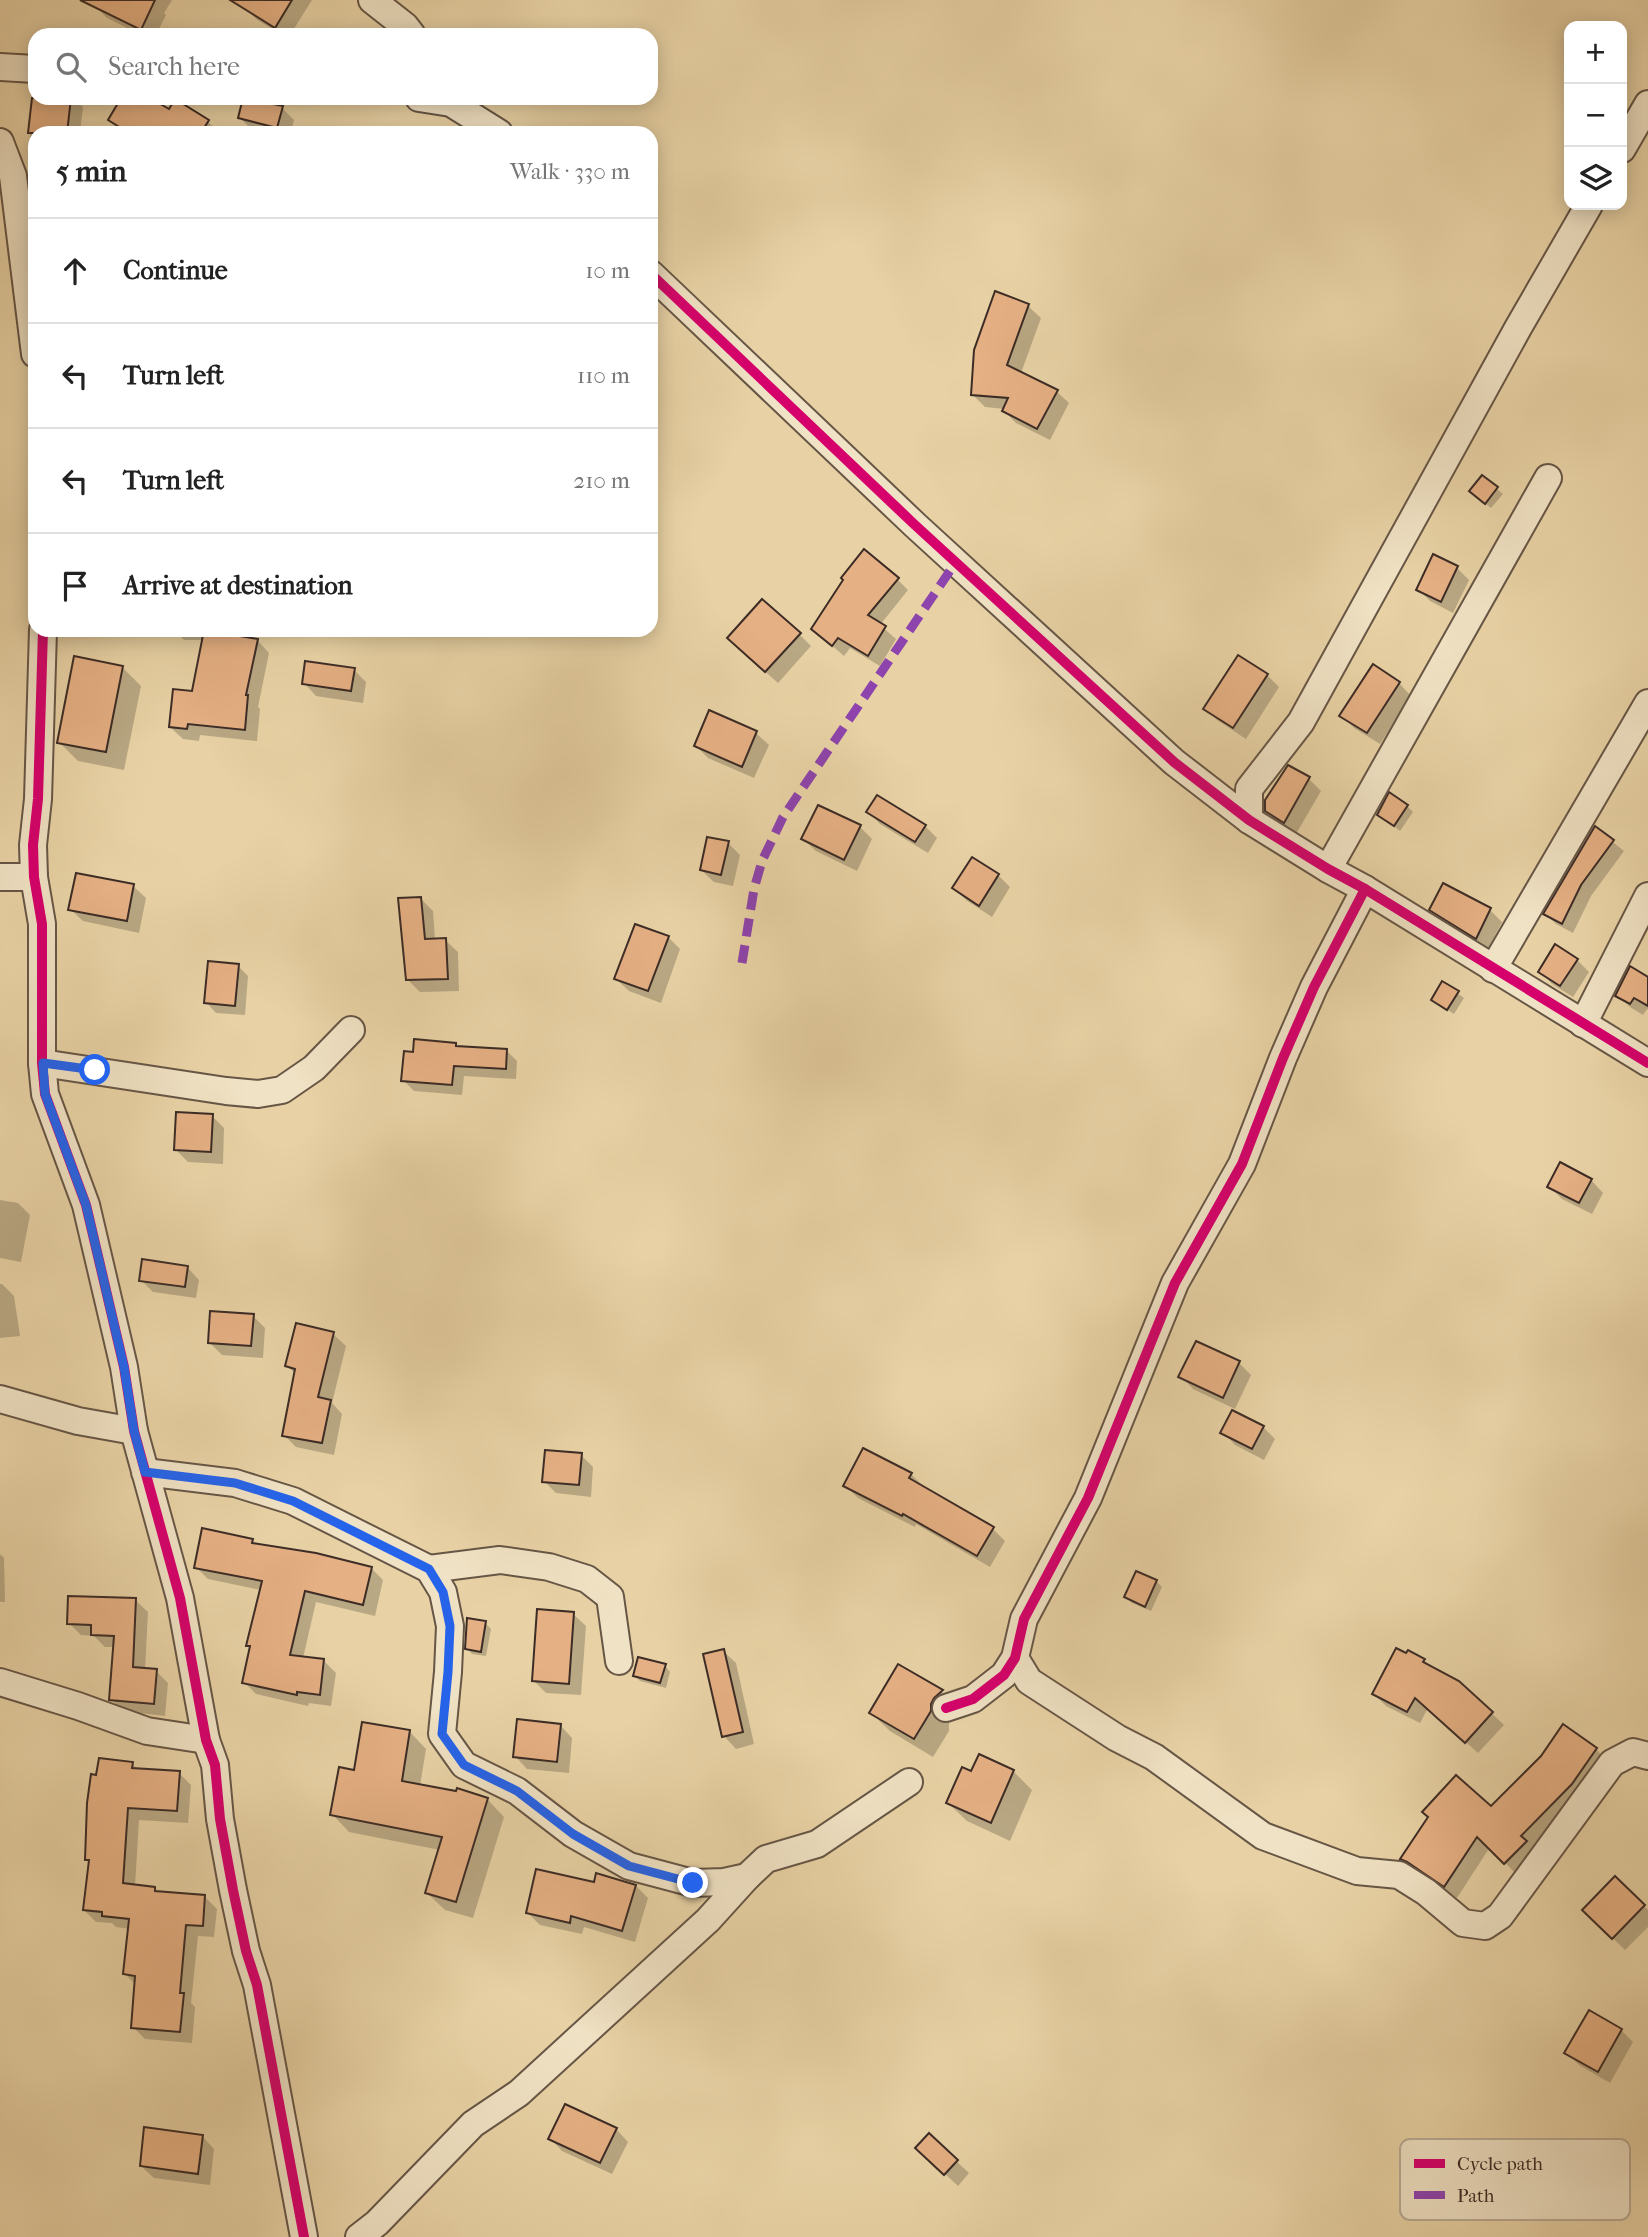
<!DOCTYPE html>
<meta charset="utf-8">
<style>
body{margin:0;font-family:"IM FELL French Canon",serif;background:#f2f2f2;color:#222}
.controls{position:absolute;right:21px;top:21px;display:grid;overflow:hidden;border-radius:14px;box-shadow:0 4px 18px #0003}
.controls button{width:63px;height:63px;display:grid;place-items:center;padding:0;border:0;border-bottom:2px solid #e0e0e0;background:#fff;color:#222;font:35px sans-serif}
.stop{position:absolute;width:21px;height:21px;margin:-16px;border:5px solid #2563eb;border-radius:50%;background:#fff}
.stop.end{background:#2563eb;border-color:#fff;box-shadow:0 2px 7px #0008}
.list{margin:0;padding:0;list-style:none}
h2{display:flex;justify-content:space-between;align-items:center;height:91px;margin:0;padding:0 28px;font-size:30px}
h2 small{font-size:23px;font-weight:400;color:#767676}
.list li{display:grid;grid-template-columns:46px 1fr auto;gap:21px;align-items:center;box-sizing:border-box;height:105px;padding:0 28px;border-top:2px solid #e0e0e0}
.list b{display:block;font-size:26px;white-space:nowrap}
.list em{font-size:23px;font-style:normal;color:#767676}
.icon{flex:none;width:38px;height:38px;fill:none;stroke:currentColor;stroke-width:2;stroke-linecap:round;stroke-linejoin:round}
.map{position:relative;flex:none;width:1648px;height:2237px;overflow:hidden}
.search{position:absolute;background:#fff;box-shadow:0 4px 18px #0003;left:28px;top:28px;width:630px;height:77px;display:flex;align-items:center;gap:18px;box-sizing:border-box;padding:0 24px;border-radius:21px;color:#767676;font-size:26px}
.panel{position:absolute;background:#fff;box-shadow:0 4px 18px #0003;left:28px;top:126px;width:630px;height:511px;border-radius:21px}
.map>svg:first-child{display:block}
</style>
<div class="map">
<svg width="1648" height="2237" viewBox="0 0 1648 2237">
<rect width="100%" height="100%" fill="#e8d2a5"/>
<filter id="stains"><feTurbulence type="fractalNoise" baseFrequency=".00286" numOctaves="4"/><feColorMatrix values="0 0 0 0 .2 0 0 0 0 .09 0 0 0 0 .02 0 0 0 .5 -.17"/></filter>
<radialGradient id="worn" r=".72"><stop offset=".6" stop-color="#630" stop-opacity="0"/><stop offset="1" stop-color="#630" stop-opacity=".3"/></radialGradient>
<!-- shadow -->
<g fill="#0003">
<path d="M 98,0 L 172,0 L 164,13 L 166,15 L 156,35 L 141,35 L 107,18 L 95,6 Z"/>
<path d="M 248,0 L 312,0 L 290,35 L 282,35 L 256,19 L 244,7 Z"/>
<path d="M 34,92 L 35,98 L 74,98 L 83,107 L 80,133 L 35,133 L 35,167 L 28,160 Z"/>
<path d="M 123,98 L 147,98 L 169,112 L 176,101 L 208,122 L 220,133 L 123,133 L 110,120 Z"/>
<path d="M 282,108 L 294,120 L 291,133 L 265,133 L 252,130 L 240,118 Z"/>
<path d="M 996,294 L 1028,306 L 1041,318 L 1021,373 L 1056,391 L 1069,403 L 1050,440 L 1016,423 L 1004,411 L 1005,409 L 985,407 L 973,395 Z"/>
<path d="M 1482,477 L 1503,494 L 1491,508 L 1477,497 Z"/>
<path d="M 1457,568 L 1469,580 L 1453,613 L 1430,601 L 1418,589 Z"/>
<path d="M 897,579 L 908,590 L 880,625 L 896,639 L 880,666 L 850,648 L 844,656 L 813,629 Z"/>
<path d="M 174,630 L 208,630 L 257,640 L 269,653 L 258,707 L 260,709 L 257,741 L 200,735 L 199,741 L 183,739 L 170,727 L 194,693 L 204,640 L 184,640 Z"/>
<path d="M 799,634 L 811,646 L 778,683 L 741,650 Z"/>
<path d="M 122,667 L 141,686 L 124,770 L 78,761 L 59,742 Z"/>
<path d="M 354,670 L 366,682 L 363,703 L 316,696 L 304,683 Z"/>
<path d="M 1267,675 L 1279,687 L 1246,739 L 1217,720 L 1205,708 Z"/>
<path d="M 1399,683 L 1411,696 L 1380,744 L 1354,728 L 1342,715 Z"/>
<path d="M 710,713 L 756,733 L 769,745 L 754,778 L 708,758 L 696,746 Z"/>
<path d="M 1309,779 L 1321,791 L 1296,834 L 1279,823 L 1266,811 Z"/>
<path d="M 1407,806 L 1413,812 L 1400,831 L 1379,814 Z"/>
<path d="M 868,812 L 925,826 L 937,838 L 928,853 L 880,824 Z"/>
<path d="M 860,827 L 872,839 L 857,871 L 816,851 L 803,839 Z"/>
<path d="M 1595,828 L 1624,851 L 1591,896 L 1573,933 L 1556,924 L 1545,914 Z"/>
<path d="M 728,843 L 740,855 L 733,886 L 714,882 L 701,870 Z"/>
<path d="M 998,875 L 1010,887 L 992,917 L 966,900 L 954,888 Z"/>
<path d="M 133,886 L 146,898 L 139,933 L 83,921 L 70,909 Z"/>
<path d="M 421,899 L 433,911 L 435,940 L 445,940 L 458,952 L 459,991 L 420,992 L 408,980 Z"/>
<path d="M 1431,909 L 1490,910 L 1502,922 L 1488,949 L 1443,922 Z"/>
<path d="M 668,937 L 680,949 L 661,1003 L 629,991 L 616,979 Z"/>
<path d="M 1577,960 L 1589,972 L 1573,997 L 1552,984 L 1540,971 Z"/>
<path d="M 238,966 L 248,976 L 245,1015 L 216,1013 L 206,1002 Z"/>
<path d="M 1648,978 L 1648,1010 L 1647,1009 L 1643,1015 L 1630,1007 L 1617,995 Z"/>
<path d="M 1443,983 L 1464,998 L 1454,1014 L 1433,1000 Z"/>
<path d="M 455,1045 L 458,1048 L 506,1050 L 517,1061 L 516,1079 L 464,1076 L 462,1095 L 414,1091 L 403,1080 L 415,1054 Z"/>
<path d="M 212,1116 L 224,1128 L 223,1164 L 188,1162 L 176,1150 Z"/>
<path d="M 1591,1180 L 1603,1193 L 1592,1214 L 1562,1199 L 1550,1187 Z"/>
<path d="M 0,1200 L 18,1203 L 30,1215 L 21,1262 L 0,1258 Z"/>
<path d="M 187,1267 L 199,1280 L 196,1298 L 153,1292 L 141,1280 Z"/>
<path d="M 0,1284 L 2,1284 L 14,1296 L 20,1336 L 0,1338 Z"/>
<path d="M 253,1316 L 265,1328 L 263,1358 L 222,1355 L 210,1343 Z"/>
<path d="M 333,1334 L 346,1346 L 332,1403 L 342,1414 L 334,1455 L 296,1447 L 284,1435 L 296,1374 L 287,1366 Z"/>
<path d="M 1239,1363 L 1251,1375 L 1235,1409 L 1193,1389 L 1181,1376 Z"/>
<path d="M 1263,1427 L 1275,1439 L 1264,1460 L 1235,1445 L 1223,1432 Z"/>
<path d="M 581,1455 L 593,1467 L 591,1497 L 556,1493 L 544,1481 Z"/>
<path d="M 911,1474 L 923,1486 L 922,1488 L 993,1529 L 1005,1541 L 990,1567 L 916,1524 L 915,1527 L 858,1498 L 846,1486 Z"/>
<path d="M 252,1541 L 257,1545 L 371,1568 L 383,1580 L 375,1616 L 316,1602 L 303,1658 L 324,1661 L 336,1673 L 331,1706 L 309,1703 L 308,1706 L 256,1694 L 244,1682 L 251,1649 L 248,1646 L 261,1590 L 208,1579 L 196,1567 Z"/>
<path d="M 0,1554 L 4,1558 L 5,1602 L 0,1602 Z"/>
<path d="M 1156,1581 L 1162,1587 L 1151,1611 L 1132,1603 L 1126,1597 Z"/>
<path d="M 135,1600 L 148,1612 L 145,1670 L 156,1671 L 168,1683 L 165,1716 L 123,1711 L 111,1699 L 115,1647 L 105,1647 L 94,1636 L 81,1635 L 69,1623 Z"/>
<path d="M 573,1614 L 586,1626 L 581,1695 L 546,1693 L 534,1681 Z"/>
<path d="M 485,1623 L 491,1629 L 486,1656 L 472,1654 L 467,1648 Z"/>
<path d="M 723,1651 L 736,1663 L 754,1744 L 736,1749 L 724,1736 Z"/>
<path d="M 1424,1660 L 1433,1670 L 1458,1682 L 1504,1725 L 1478,1753 L 1428,1708 L 1420,1723 L 1386,1706 L 1374,1694 Z"/>
<path d="M 665,1666 L 670,1672 L 666,1688 L 640,1681 L 635,1676 Z"/>
<path d="M 898,1666 L 942,1692 L 960,1710 L 952,1717 L 949,1724 L 949,1731 L 933,1757 L 890,1731 L 871,1713 Z"/>
<path d="M 560,1725 L 572,1738 L 569,1773 L 527,1769 L 515,1756 Z"/>
<path d="M 1564,1727 L 1596,1749 L 1608,1762 L 1584,1797 L 1532,1849 L 1538,1855 L 1517,1875 L 1490,1847 L 1457,1898 L 1422,1873 L 1415,1871 L 1403,1859 L 1491,1809 L 1543,1757 Z"/>
<path d="M 409,1731 L 426,1749 L 420,1786 L 487,1799 L 504,1817 L 473,1918 L 445,1910 L 427,1893 L 440,1850 L 349,1832 L 332,1814 Z"/>
<path d="M 979,1756 L 1013,1771 L 1032,1790 L 1010,1841 L 967,1821 L 948,1803 L 972,1773 Z"/>
<path d="M 132,1764 L 139,1770 L 179,1773 L 191,1785 L 188,1823 L 139,1820 L 135,1886 L 155,1888 L 159,1893 L 205,1897 L 217,1909 L 214,1937 L 198,1936 L 191,2003 L 195,2007 L 192,2043 L 145,2039 L 133,2027 L 136,1985 L 125,1974 L 130,1929 L 116,1927 L 112,1923 L 96,1922 L 84,1910 L 90,1862 L 87,1859 Z"/>
<path d="M 1616,1878 L 1648,1910 L 1648,1927 L 1625,1950 L 1584,1910 Z"/>
<path d="M 595,1884 L 636,1886 L 648,1898 L 635,1942 L 584,1927 L 582,1934 L 540,1925 L 528,1913 Z"/>
<path d="M 1621,2030 L 1633,2042 L 1610,2083 L 1579,2065 L 1567,2053 Z"/>
<path d="M 616,2129 L 628,2142 L 612,2174 L 562,2151 L 550,2138 Z"/>
<path d="M 202,2136 L 214,2149 L 210,2185 L 154,2178 L 141,2166 Z"/>
<path d="M 929,2136 L 969,2173 L 958,2186 L 930,2160 Z"/>
</g>
<!-- building -->
<g fill="#e5b083" stroke="#3c2c26" stroke-width="2">
<path d="M 80,0 L 155,0 L 141,30 Z"/>
<path d="M 230,0 L 292,0 L 275,28 Z"/>
<path d="M 32,98 L 71,98 L 67,133 L 28,133 Z"/>
<path d="M 121,98 L 150,98 L 169,109 L 175,99 L 209,120 L 201,133 L 129,133 L 108,120 Z"/>
<path d="M 243,98 L 283,106 L 277,128 L 238,118 Z"/>
<path d="M 995,291 L 1029,304 L 1007,365 L 1058,390 L 1037,429 L 1002,411 L 1008,398 L 971,395 L 974,350 Z"/>
<path d="M 1482,475 L 1498,487 L 1485,504 L 1469,491 Z"/>
<path d="M 864,549 L 899,578 L 868,615 L 886,626 L 868,656 L 838,638 L 832,646 L 811,629 L 843,580 L 841,578 Z"/>
<path d="M 1433,554 L 1458,566 L 1441,602 L 1416,590 Z"/>
<path d="M 762,599 L 801,633 L 765,672 L 727,638 Z"/>
<path d="M 204,630 L 258,639 L 246,695 L 248,695 L 245,730 L 188,724 L 187,729 L 169,727 L 173,689 L 192,691 Z"/>
<path d="M 1238,655 L 1268,674 L 1233,728 L 1203,709 Z"/>
<path d="M 74,656 L 123,666 L 106,752 L 57,743 Z"/>
<path d="M 305,661 L 355,668 L 351,691 L 302,684 Z"/>
<path d="M 1373,664 L 1400,682 L 1367,733 L 1339,716 Z"/>
<path d="M 709,710 L 757,731 L 742,767 L 694,746 Z"/>
<path d="M 1288,765 L 1310,777 L 1284,823 L 1265,811 L 1265,800 Z"/>
<path d="M 1389,792 L 1408,805 L 1394,826 L 1377,815 Z"/>
<path d="M 877,795 L 926,825 L 915,842 L 866,812 Z"/>
<path d="M 818,805 L 861,825 L 844,860 L 801,839 Z"/>
<path d="M 1595,826 L 1614,840 L 1581,885 L 1562,924 L 1543,914 Z"/>
<path d="M 707,837 L 729,841 L 721,875 L 700,870 Z"/>
<path d="M 972,857 L 999,874 L 979,906 L 952,888 Z"/>
<path d="M 76,873 L 134,884 L 127,921 L 68,910 Z"/>
<path d="M 1443,883 L 1491,908 L 1476,939 L 1429,910 Z"/>
<path d="M 421,897 L 425,939 L 446,938 L 448,979 L 406,980 L 398,898 Z"/>
<path d="M 635,924 L 669,936 L 648,991 L 614,979 Z"/>
<path d="M 1555,944 L 1578,959 L 1560,986 L 1538,972 Z"/>
<path d="M 208,961 L 239,964 L 235,1006 L 204,1003 Z"/>
<path d="M 1630,966 L 1648,977 L 1648,1006 L 1634,998 L 1630,1004 L 1615,996 Z"/>
<path d="M 1442,981 L 1459,991 L 1447,1010 L 1431,1000 Z"/>
<path d="M 414,1039 L 456,1043 L 456,1046 L 507,1049 L 506,1069 L 454,1066 L 452,1085 L 401,1081 L 404,1051 L 413,1052 Z"/>
<path d="M 176,1112 L 213,1114 L 211,1152 L 174,1150 Z"/>
<path d="M 1560,1162 L 1592,1179 L 1579,1203 L 1547,1187 Z"/>
<path d="M 142,1259 L 188,1266 L 185,1287 L 139,1281 Z"/>
<path d="M 210,1311 L 254,1314 L 251,1346 L 208,1343 Z"/>
<path d="M 296,1323 L 334,1332 L 318,1397 L 331,1400 L 322,1443 L 282,1436 L 295,1369 L 285,1366 Z"/>
<path d="M 1196,1341 L 1240,1361 L 1223,1398 L 1178,1377 Z"/>
<path d="M 1232,1410 L 1264,1426 L 1252,1449 L 1220,1433 Z"/>
<path d="M 863,1448 L 912,1473 L 909,1478 L 994,1527 L 977,1556 L 903,1514 L 902,1516 L 843,1486 Z"/>
<path d="M 545,1450 L 582,1453 L 579,1485 L 542,1482 Z"/>
<path d="M 202,1528 L 253,1539 L 252,1543 L 316,1553 L 372,1567 L 363,1605 L 305,1591 L 290,1655 L 324,1659 L 320,1695 L 297,1692 L 297,1695 L 242,1683 L 250,1646 L 246,1646 L 262,1581 L 194,1568 Z"/>
<path d="M 1136,1571 L 1157,1580 L 1145,1607 L 1124,1597 Z"/>
<path d="M 68,1596 L 136,1598 L 133,1667 L 157,1669 L 154,1704 L 109,1700 L 114,1636 L 91,1635 L 91,1625 L 67,1624 Z"/>
<path d="M 537,1609 L 574,1612 L 569,1684 L 532,1681 Z"/>
<path d="M 467,1618 L 486,1621 L 481,1652 L 465,1649 Z"/>
<path d="M 1396,1648 L 1406,1653 L 1408,1650 L 1425,1659 L 1423,1662 L 1459,1681 L 1493,1712 L 1465,1743 L 1415,1698 L 1407,1712 L 1372,1694 Z"/>
<path d="M 724,1649 L 743,1732 L 722,1737 L 703,1654 Z"/>
<path d="M 638,1657 L 666,1664 L 660,1683 L 633,1676 Z"/>
<path d="M 898,1664 L 943,1690 L 934,1698 L 931,1704 L 931,1711 L 914,1739 L 869,1713 Z"/>
<path d="M 517,1719 L 561,1724 L 557,1762 L 513,1757 Z"/>
<path d="M 362,1722 L 410,1730 L 402,1781 L 456,1791 L 457,1788 L 488,1798 L 456,1902 L 425,1893 L 442,1837 L 330,1815 L 339,1767 L 354,1770 Z"/>
<path d="M 1563,1724 L 1597,1748 L 1572,1784 L 1521,1836 L 1527,1841 L 1504,1864 L 1477,1837 L 1444,1887 L 1407,1862 L 1400,1859 L 1428,1817 L 1422,1812 L 1456,1775 L 1491,1806 L 1541,1756 Z"/>
<path d="M 979,1754 L 1014,1770 L 991,1823 L 946,1803 L 962,1767 L 971,1771 Z"/>
<path d="M 99,1758 L 133,1762 L 132,1768 L 180,1771 L 177,1811 L 128,1808 L 123,1883 L 155,1887 L 155,1891 L 205,1895 L 203,1926 L 186,1925 L 180,1993 L 184,1993 L 180,2032 L 131,2028 L 135,1976 L 123,1974 L 129,1919 L 102,1916 L 102,1912 L 83,1910 L 89,1860 L 85,1860 L 87,1803 L 91,1774 L 96,1775 Z"/>
<path d="M 536,1869 L 594,1882 L 596,1873 L 636,1885 L 622,1931 L 571,1916 L 570,1923 L 526,1913 Z"/>
<path d="M 1615,1876 L 1645,1905 L 1612,1939 L 1582,1910 Z"/>
<path d="M 1589,2010 L 1622,2029 L 1598,2072 L 1564,2053 Z"/>
<path d="M 565,2104 L 617,2128 L 600,2163 L 548,2139 Z"/>
<path d="M 144,2127 L 203,2135 L 198,2174 L 140,2166 Z"/>
<path d="M 929,2133 L 958,2160 L 944,2175 L 915,2148 Z"/>
</g>
<g fill="none" stroke-linecap="round" stroke-linejoin="round">
<!-- minor casing -->
<g stroke="#675646" stroke-width="30">
<g id="minor">
<path d="M 372,0 L 405,26 L 412,35"/>
<path d="M 0,67 L 35,69"/>
<path d="M 419,98 L 451,103 L 499,133"/>
<path d="M 0,142 L 13,176 L 35,354"/>
<path d="M 1622,149 L 1648,104"/>
<path d="M 651,274 L 915,525 L 1174,762 L 1249,820 L 1328,869 L 1365,889 L 1648,1063"/>
<path d="M 43,630 L 38,799 L 33,845 L 34,877 L 42,924 L 42,1063 L 45,1094 L 86,1205 L 124,1367 L 134,1431 L 180,1598 L 206,1740 L 215,1765 L 220,1819 L 233,1890 L 246,1951 L 257,1985 L 304,2237"/>
<path d="M 1249,820 L 1249,789 L 1301,722 L 1518,328 L 1589,205"/>
<path d="M 1328,869 L 1548,478"/>
<path d="M 0,877 L 34,877"/>
<path d="M 1493,969 L 1648,703"/>
<path d="M 1583,1024 L 1648,896"/>
<path d="M 42,1063 L 226,1091 L 258,1094 L 282,1090 L 314,1068 L 351,1030"/>
<path d="M 0,1399 L 78,1421 L 134,1431"/>
<path d="M 145,1472 L 235,1483 L 293,1501 L 429,1569 L 443,1592 L 450,1626 L 448,1672 L 442,1734 L 464,1765 L 517,1791 L 573,1834 L 629,1866 L 693,1883 L 724,1882 L 747,1877"/>
<path d="M 429,1569 L 500,1560 L 549,1567 L 587,1579 L 610,1597 L 619,1661"/>
<path d="M 1015,1658 L 1029,1681 L 1117,1738 L 1154,1757 L 1263,1836 L 1357,1871 L 1399,1875 L 1426,1892 L 1463,1923 L 1485,1926 L 1500,1916 L 1612,1763 L 1633,1752 L 1648,1756"/>
<path d="M 0,1682 L 78,1706 L 147,1731 L 206,1740"/>
<path d="M 946,1708 L 973,1699 L 1004,1675 L 1015,1658 L 1024,1619 L 1088,1498 L 1175,1283 L 1242,1164 L 1283,1058 L 1314,987 L 1365,889"/>
<path d="M 359,2237 L 377,2223 L 473,2124 L 519,2093 L 708,1920 L 747,1877 L 766,1859 L 817,1844 L 909,1782"/>
</g>
</g>
<!-- minor -->
<use href="#minor" stroke="#f0e2c4" stroke-width="26"/>
<!-- quiet -->
<path stroke="#8e44ad" stroke-width="9" stroke-dasharray="18 9" stroke-linecap="butt" d="M 742,963 L 754,889 L 762,861 L 783,817 L 956,562"/>
<!-- cycleway casing -->
<g stroke="#f0e2c4" stroke-width="15">
<g id="cycleway">
<path d="M 651,274 L 915,525 L 1174,762 L 1249,820 L 1328,869 L 1365,889 L 1648,1063"/>
<path d="M 43,630 L 38,799 L 33,845 L 34,877 L 42,924 L 42,1063 L 45,1094 L 86,1205 L 124,1367 L 134,1431 L 180,1598 L 206,1740 L 215,1765 L 220,1819 L 233,1890 L 246,1951 L 257,1985 L 304,2237"/>
<path d="M 946,1708 L 973,1699 L 1004,1675 L 1015,1658 L 1024,1619 L 1088,1498 L 1175,1283 L 1242,1164 L 1283,1058 L 1314,987 L 1365,889"/>
</g>
</g>
<!-- cycleway -->
<use href="#cycleway" stroke="#d6006c" stroke-width="10"/>
</g>
<g fill="none" stroke-linecap="round" stroke-linejoin="round">
<!-- route -->
<path stroke="#2563eb" stroke-width="9" d="M 95,1070 L 43,1063 L 45,1094 L 86,1205 L 124,1367 L 134,1431 L 145,1472 L 235,1483 L 293,1501 L 429,1569 L 443,1592 L 450,1626 L 448,1672 L 442,1734 L 464,1765 L 517,1791 L 573,1834 L 629,1866 L 693,1883"/>
</g>
<!-- legend -->
<rect x="1400" y="2139" width="230" height="81" rx="10" fill="#f0e2c4" stroke="#baab95" stroke-width="2"/>
<rect x="1414" y="2159" width="31" height="9" fill="#d6006c"/>
<rect x="1414" y="2191" width="31" height="8" fill="#8e44ad"/>
<g font-size="19" fill="#3c2c26">
<text x="1457" y="2170">Cycle path</text>
<text x="1457" y="2202">Path</text>
</g>
<rect width="100%" height="100%" filter="url(#stains)"/>
<rect width="100%" height="100%" fill="url(#worn)"/>
</svg>
<div class="controls">
<button>+</button>
<button>−</button>
<button><svg class="icon" aria-label="layers" viewBox="0 0 24 24"><path d="M12 4l9 5-9 5-9-5zM3 14l9 5 9-5"/></svg></button>
</div>
<div class="stop" style="left:95px;top:1070px"></div>
<div class="stop end" style="left:693px;top:1883px"></div>
<div class="search"><svg class="icon" aria-label="search" viewBox="0 0 24 24"><circle cx="10" cy="10" r="6"/><path d="M15 15l6 6"/></svg>Search here</div>
<section class="panel">
<h2>5 min<small>Walk · 330 m</small></h2>
<ul class="list">
<li><svg class="icon" aria-label="ahead" viewBox="0 0 24 24"><path d="M12 20V5M6 11l6-6 6 6"/></svg><div><b>Continue</b></div><em>10 m</em></li>
<li><svg class="icon" aria-label="left" viewBox="0 0 24 24"><path d="M17 20v-9H6M10 6l-5 5 5 5"/></svg><div><b>Turn left</b></div><em>110 m</em></li>
<li><svg class="icon" aria-label="left" viewBox="0 0 24 24"><path d="M17 20v-9H6M10 6l-5 5 5 5"/></svg><div><b>Turn left</b></div><em>210 m</em></li>
<li><svg class="icon" aria-label="arrive" viewBox="0 0 24 24"><path d="M6 21V4h12l-3 4 3 4H6"/></svg><div><b>Arrive at destination</b></div></li>
</ul>
</section>
</div>
